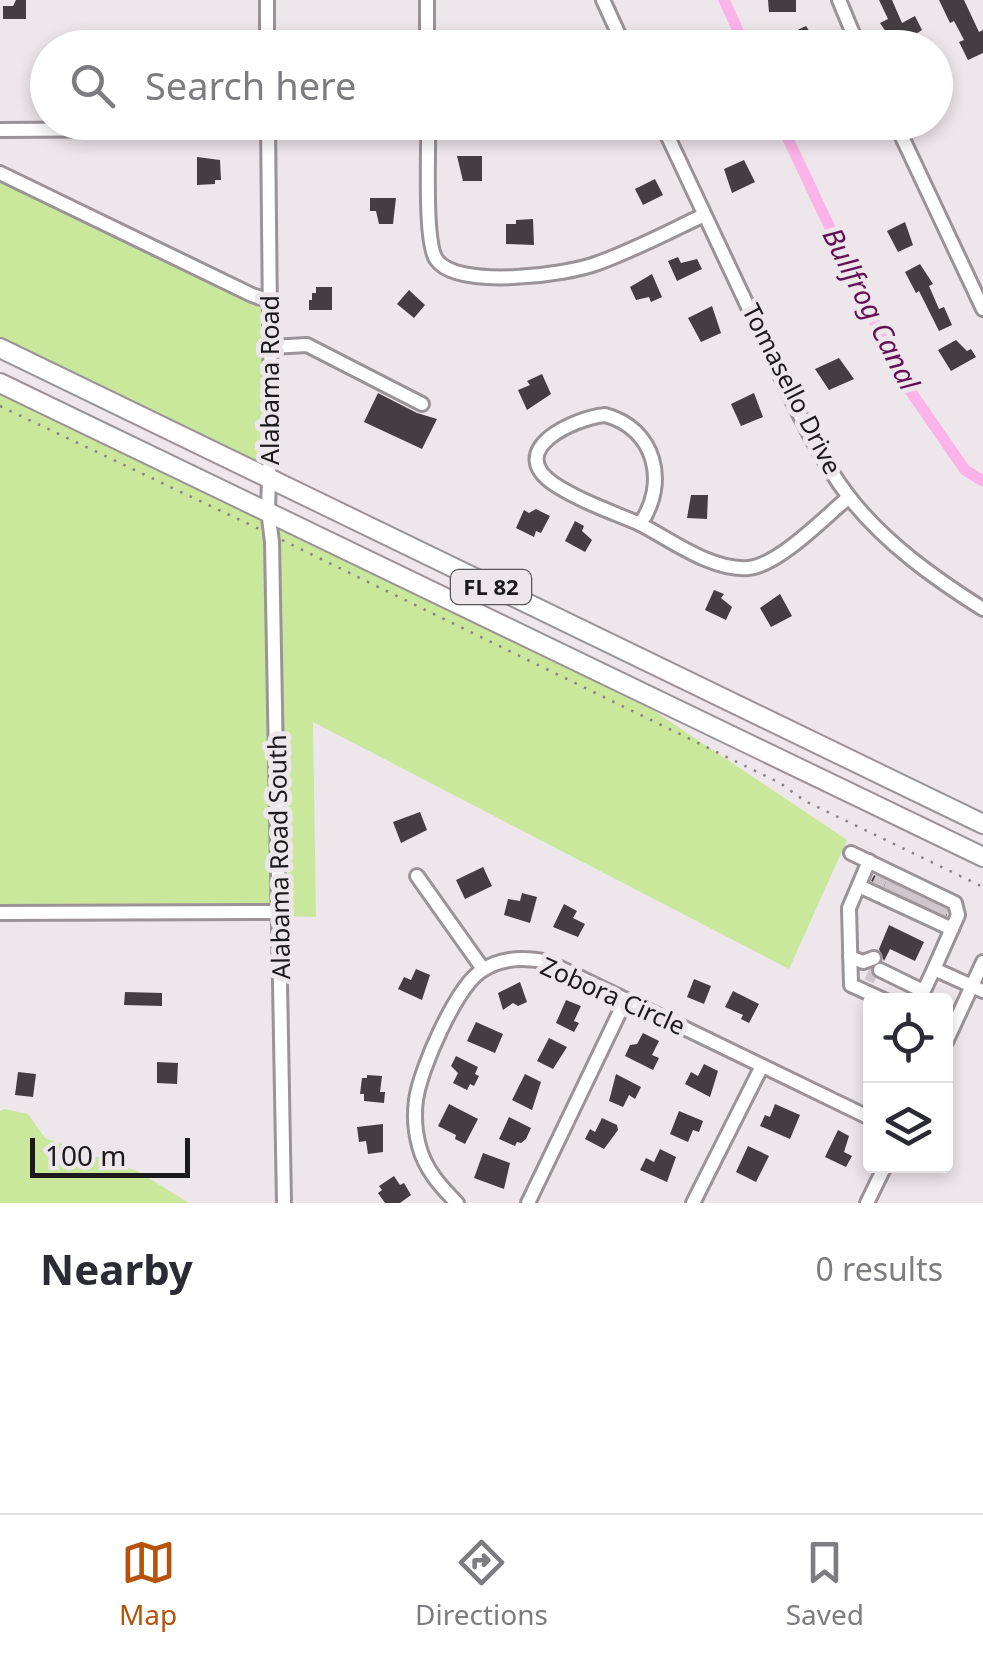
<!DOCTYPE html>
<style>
body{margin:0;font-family:"Noto Sans",sans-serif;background:#f7f7f7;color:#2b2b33}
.controls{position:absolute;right:30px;bottom:30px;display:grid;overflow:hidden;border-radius:10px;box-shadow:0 5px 15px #0003}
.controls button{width:90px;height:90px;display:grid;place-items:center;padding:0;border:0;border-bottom:2px solid #e1e1e2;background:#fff;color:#2b2b33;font:50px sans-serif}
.scale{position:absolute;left:30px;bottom:25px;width:160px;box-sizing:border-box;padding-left:10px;border:5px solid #1b191b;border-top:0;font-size:28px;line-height:35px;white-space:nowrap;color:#1b191b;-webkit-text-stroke:8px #ede6eb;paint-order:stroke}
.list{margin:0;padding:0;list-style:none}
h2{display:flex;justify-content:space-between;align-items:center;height:130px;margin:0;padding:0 40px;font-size:42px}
h2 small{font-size:32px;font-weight:400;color:#7c7c81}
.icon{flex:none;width:55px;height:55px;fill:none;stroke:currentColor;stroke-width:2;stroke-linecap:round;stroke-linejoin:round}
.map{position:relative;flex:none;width:983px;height:1203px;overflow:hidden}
.search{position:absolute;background:#fff;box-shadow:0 5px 15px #0003;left:30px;right:30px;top:30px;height:110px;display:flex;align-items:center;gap:25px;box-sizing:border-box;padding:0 35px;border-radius:55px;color:#7c7c81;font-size:38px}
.sheet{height:310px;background:#fff}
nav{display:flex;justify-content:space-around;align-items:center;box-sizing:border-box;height:140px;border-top:2px solid #e1e1e2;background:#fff;font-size:28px;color:#7c7c81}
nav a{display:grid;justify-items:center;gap:5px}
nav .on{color:#b45309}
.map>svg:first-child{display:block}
</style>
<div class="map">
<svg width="983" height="1203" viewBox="0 0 983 1203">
<rect width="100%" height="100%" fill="#ede6eb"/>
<!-- green -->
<g fill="#cae89b">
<path d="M 0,176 L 265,293 L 264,470 L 0,342 Z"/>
<path d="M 0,390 L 635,698 L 847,840 L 789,969 L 313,722 L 316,917 L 0,908 Z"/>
<path d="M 4,1109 L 28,1114 L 45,1138 L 137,1171 L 189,1203 L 0,1203 L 0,1111 Z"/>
</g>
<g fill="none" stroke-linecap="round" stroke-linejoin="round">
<!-- canal -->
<g stroke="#fbb3e9" stroke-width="11">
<path d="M 724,0 L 746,48"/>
<path d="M 780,122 L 900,376 L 965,470 L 983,481"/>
</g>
</g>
<!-- building -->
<g fill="#443e42">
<path d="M 16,0 L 26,0 L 26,19 L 3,19 L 3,6 L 13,6 Z"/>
<path d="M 768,0 L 796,0 L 796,12 L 769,12 Z"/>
<path d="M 879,0 L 892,0 L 902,23 L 915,16 L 922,30 L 896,47 L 880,23 L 888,19 Z"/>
<path d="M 939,0 L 964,0 L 979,32 L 983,30 L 983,53 L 968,60 L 959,42 L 964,40 L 954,21 L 950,23 Z"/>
<path d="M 806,26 L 820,48 L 792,48 L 791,33 Z"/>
<path d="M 457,156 L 482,156 L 482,181 L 463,181 Z"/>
<path d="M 197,157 L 220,160 L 221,180 L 215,180 L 215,184 L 197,185 Z"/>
<path d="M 744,160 L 755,182 L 732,193 L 724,169 Z"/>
<path d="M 655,179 L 663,195 L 643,205 L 635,189 Z"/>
<path d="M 370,198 L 396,198 L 393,224 L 379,224 L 376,211 L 370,211 Z"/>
<path d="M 533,219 L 534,245 L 506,244 L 506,224 L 516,224 L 516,220 Z"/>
<path d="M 905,222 L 913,245 L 898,252 L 887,231 Z"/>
<path d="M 678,257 L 681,263 L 697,259 L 702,269 L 677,281 L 668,261 Z"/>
<path d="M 920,264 L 933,284 L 929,286 L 939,309 L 944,307 L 952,325 L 939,331 L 919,291 L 916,293 L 905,272 Z"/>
<path d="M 652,274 L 662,297 L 651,302 L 649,297 L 636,300 L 630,287 Z"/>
<path d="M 316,287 L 332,287 L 332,310 L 309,310 L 309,300 L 312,300 L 312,293 L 316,293 Z"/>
<path d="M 409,290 L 425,305 L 414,318 L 397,304 Z"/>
<path d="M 712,306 L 721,333 L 701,342 L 688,318 Z"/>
<path d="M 956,340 L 967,351 L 971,349 L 976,357 L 951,371 L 938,350 Z"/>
<path d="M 839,358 L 854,379 L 829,390 L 815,369 Z"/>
<path d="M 542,374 L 551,394 L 527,410 L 518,390 L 530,385 L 527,381 Z"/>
<path d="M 378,393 L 417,413 L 437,419 L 422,449 L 364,422 Z"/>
<path d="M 754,393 L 763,417 L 741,426 L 731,404 Z"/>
<path d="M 691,495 L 708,495 L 707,519 L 687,518 Z"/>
<path d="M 536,509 L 550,516 L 541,533 L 536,531 L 534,537 L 516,528 L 524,510 L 529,513 Z"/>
<path d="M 575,521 L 584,526 L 582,531 L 592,540 L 585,552 L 565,541 Z"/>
<path d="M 714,590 L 724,594 L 721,598 L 732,607 L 726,620 L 705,610 Z"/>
<path d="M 780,594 L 792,616 L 771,627 L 760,608 Z"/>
<path d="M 420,812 L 427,830 L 401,843 L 393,822 Z"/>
<path d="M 483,867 L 492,886 L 465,899 L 456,880 Z"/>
<path d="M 874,875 L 946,910 L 947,916 L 871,881 Z"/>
<path d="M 522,893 L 537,897 L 530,923 L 504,915 L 508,899 L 520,901 Z"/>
<path d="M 564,904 L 577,911 L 573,918 L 585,924 L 578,937 L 553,927 Z"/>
<path d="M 889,925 L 924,942 L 915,961 L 890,949 L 884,961 L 879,949 Z"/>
<path d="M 416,969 L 430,975 L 422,1000 L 398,989 L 404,977 L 411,980 Z"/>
<path d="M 694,979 L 711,986 L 704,1004 L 687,997 Z"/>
<path d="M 520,982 L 527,1002 L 518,1006 L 513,1003 L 503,1010 L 498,993 Z"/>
<path d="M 733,991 L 759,1004 L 749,1023 L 741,1019 L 743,1015 L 725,1007 Z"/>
<path d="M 125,992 L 162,993 L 162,1006 L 124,1005 Z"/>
<path d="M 566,1000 L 581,1006 L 574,1021 L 579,1023 L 574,1032 L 556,1023 Z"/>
<path d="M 476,1022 L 503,1034 L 495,1053 L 467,1041 Z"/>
<path d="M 643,1033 L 659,1041 L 652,1055 L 659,1058 L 653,1070 L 625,1056 L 630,1045 L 637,1044 Z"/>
<path d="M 549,1038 L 567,1047 L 553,1069 L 537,1061 Z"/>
<path d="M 456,1056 L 478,1067 L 475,1074 L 479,1076 L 474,1086 L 470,1084 L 467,1090 L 453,1083 L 458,1073 L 451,1066 Z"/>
<path d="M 157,1062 L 178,1063 L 177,1084 L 157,1083 Z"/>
<path d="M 704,1064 L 718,1071 L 710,1097 L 685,1084 L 691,1072 L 698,1076 Z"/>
<path d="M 18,1072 L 36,1074 L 33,1097 L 15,1095 Z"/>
<path d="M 525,1074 L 541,1082 L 532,1110 L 512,1100 Z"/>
<path d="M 616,1074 L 641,1087 L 635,1099 L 629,1095 L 623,1107 L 609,1101 Z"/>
<path d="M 367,1075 L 382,1076 L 380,1092 L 385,1092 L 384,1103 L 364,1101 L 364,1094 L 360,1094 L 362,1078 L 367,1078 Z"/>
<path d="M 449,1104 L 478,1119 L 465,1144 L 455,1139 L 456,1135 L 438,1126 Z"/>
<path d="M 775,1104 L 800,1115 L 790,1139 L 760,1126 L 765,1115 L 770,1117 Z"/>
<path d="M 679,1111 L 703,1121 L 699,1132 L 693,1130 L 688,1142 L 670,1134 Z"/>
<path d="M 509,1117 L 531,1128 L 526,1139 L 521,1143 L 517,1142 L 515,1146 L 499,1139 Z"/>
<path d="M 602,1118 L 617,1125 L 618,1130 L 604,1149 L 585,1139 L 590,1129 L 595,1132 Z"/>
<path d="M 383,1124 L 383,1152 L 368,1154 L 366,1141 L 359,1142 L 357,1127 Z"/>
<path d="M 838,1130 L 849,1136 L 844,1152 L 852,1156 L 846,1167 L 825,1157 Z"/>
<path d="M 748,1146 L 769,1156 L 756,1182 L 736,1172 Z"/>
<path d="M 660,1149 L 676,1157 L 667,1182 L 640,1170 L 646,1158 L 654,1162 Z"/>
<path d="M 483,1153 L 510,1163 L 504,1189 L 474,1178 Z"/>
<path d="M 394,1176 L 400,1185 L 404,1183 L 411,1195 L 400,1203 L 385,1203 L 378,1193 L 382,1190 L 379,1186 Z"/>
</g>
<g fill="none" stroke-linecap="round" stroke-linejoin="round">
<!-- minor-tunnel -->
<g stroke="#cec7cc" stroke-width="12" stroke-dasharray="12 6" stroke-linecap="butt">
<path d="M 878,885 L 882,876"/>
<path d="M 889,890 L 893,881"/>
<path d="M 899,895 L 903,886"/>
<path d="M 909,900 L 913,891"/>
<path d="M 919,905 L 924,896"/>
<path d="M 930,910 L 934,901"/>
<path d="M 939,915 L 944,906"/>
<path d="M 867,974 L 876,978"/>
</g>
<!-- minor casing -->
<g stroke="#9a9398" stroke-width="18">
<g id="minor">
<path d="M 267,0 L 267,48"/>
<path d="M 427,0 L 427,48"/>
<path d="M 603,0 L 625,48"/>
<path d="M 839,0 L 859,48"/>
<path d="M 268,122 L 271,418 L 268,510 L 272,542 L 284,1203"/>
<path d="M 428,122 C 429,150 424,240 436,259 C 456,290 567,275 598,263 C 634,250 668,232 702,216"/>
<path d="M 661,122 C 696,196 730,269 765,343 C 790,395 814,451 849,497 C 885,543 934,578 983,609"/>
<path d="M 895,122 L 983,309"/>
<path d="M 0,130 L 428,127 L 538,122"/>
<path d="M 0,173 L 252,295 L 270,301"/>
<path d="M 271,347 L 307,345 L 422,404"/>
<path d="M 605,415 C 655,428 669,483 640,524 C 612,512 580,501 554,484 C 504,450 574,418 605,415 Z"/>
<path d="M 640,524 C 671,540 712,571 748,568 C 778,566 826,516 849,497"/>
<path d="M 851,853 L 955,903 L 958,915 L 934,969 L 983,991"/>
<path d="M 869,861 L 849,908 L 851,985 L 886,1001"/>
<path d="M 417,876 L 483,969"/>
<path d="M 859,886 L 952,929"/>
<path d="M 0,913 L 280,912"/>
<path d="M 850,957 L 863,962 L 874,958"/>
<path d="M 880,970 L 923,991"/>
<path d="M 919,1001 L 934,969"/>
<path d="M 946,1042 L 983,962"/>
<path d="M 457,1203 C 440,1186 425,1169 419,1146 C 415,1131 414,1115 416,1100 C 420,1069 456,988 481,971 C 501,957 525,957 548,962 L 870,1118"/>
<path d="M 528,1203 L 625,1001"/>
<path d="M 693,1203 L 762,1066"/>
<path d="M 867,1203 L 885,1166"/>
</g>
</g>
<!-- highway casing -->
<g stroke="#9a9398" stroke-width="22">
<g id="highway">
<path d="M 0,348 L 983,824"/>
<path d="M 0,383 L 983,857"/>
</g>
</g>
<!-- path -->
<g stroke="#888387" stroke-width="2.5" stroke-dasharray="2.5 8" stroke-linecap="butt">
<path d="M 0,406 L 261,530"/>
<path d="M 282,540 L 780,783 L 805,801 L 983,887"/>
</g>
<!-- minor -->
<use href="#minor" stroke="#fff" stroke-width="12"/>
<!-- highway -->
<use href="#highway" stroke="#fff" stroke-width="18"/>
</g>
<g text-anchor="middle" stroke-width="10" stroke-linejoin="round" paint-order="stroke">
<!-- shield labels -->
<rect fill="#ede6eb" stroke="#5a5659" stroke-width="2.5" x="451" y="570" width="80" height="34" rx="8"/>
<g font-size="22" font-weight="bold" fill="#1b191b">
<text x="491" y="595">FL 82</text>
</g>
<!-- street labels -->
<g font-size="25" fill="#1b191b" stroke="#ede6eb">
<text transform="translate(270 380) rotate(-90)" y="9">Alabama Road</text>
<text transform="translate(792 389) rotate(63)" y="9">Tomasello Drive</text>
<text transform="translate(279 857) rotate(-91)" y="9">Alabama Road South</text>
<text transform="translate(613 996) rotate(24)" y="9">Zobora Circle</text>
</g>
<!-- water labels -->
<g font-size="28" font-style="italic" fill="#620f54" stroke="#ede6eb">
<text transform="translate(871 309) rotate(63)" y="10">Bullfrog Canal</text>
</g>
</g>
</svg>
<div class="controls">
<button><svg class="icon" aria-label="locate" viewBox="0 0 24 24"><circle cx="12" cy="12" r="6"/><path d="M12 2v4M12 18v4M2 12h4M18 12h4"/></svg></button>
<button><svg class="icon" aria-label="layers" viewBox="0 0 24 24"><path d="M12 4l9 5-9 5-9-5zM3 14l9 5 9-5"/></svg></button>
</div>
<div class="scale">100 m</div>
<div class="search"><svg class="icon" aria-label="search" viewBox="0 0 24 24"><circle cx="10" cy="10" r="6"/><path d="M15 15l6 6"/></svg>Search here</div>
</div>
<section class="sheet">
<h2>Nearby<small>0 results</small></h2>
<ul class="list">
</ul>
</section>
<nav>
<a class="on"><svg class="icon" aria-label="map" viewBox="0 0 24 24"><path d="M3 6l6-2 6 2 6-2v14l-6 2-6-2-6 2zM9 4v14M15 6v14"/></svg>Map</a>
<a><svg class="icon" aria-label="directions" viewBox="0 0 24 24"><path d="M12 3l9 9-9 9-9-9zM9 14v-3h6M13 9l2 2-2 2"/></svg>Directions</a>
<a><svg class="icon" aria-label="saved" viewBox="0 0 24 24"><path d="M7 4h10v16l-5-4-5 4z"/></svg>Saved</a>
</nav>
